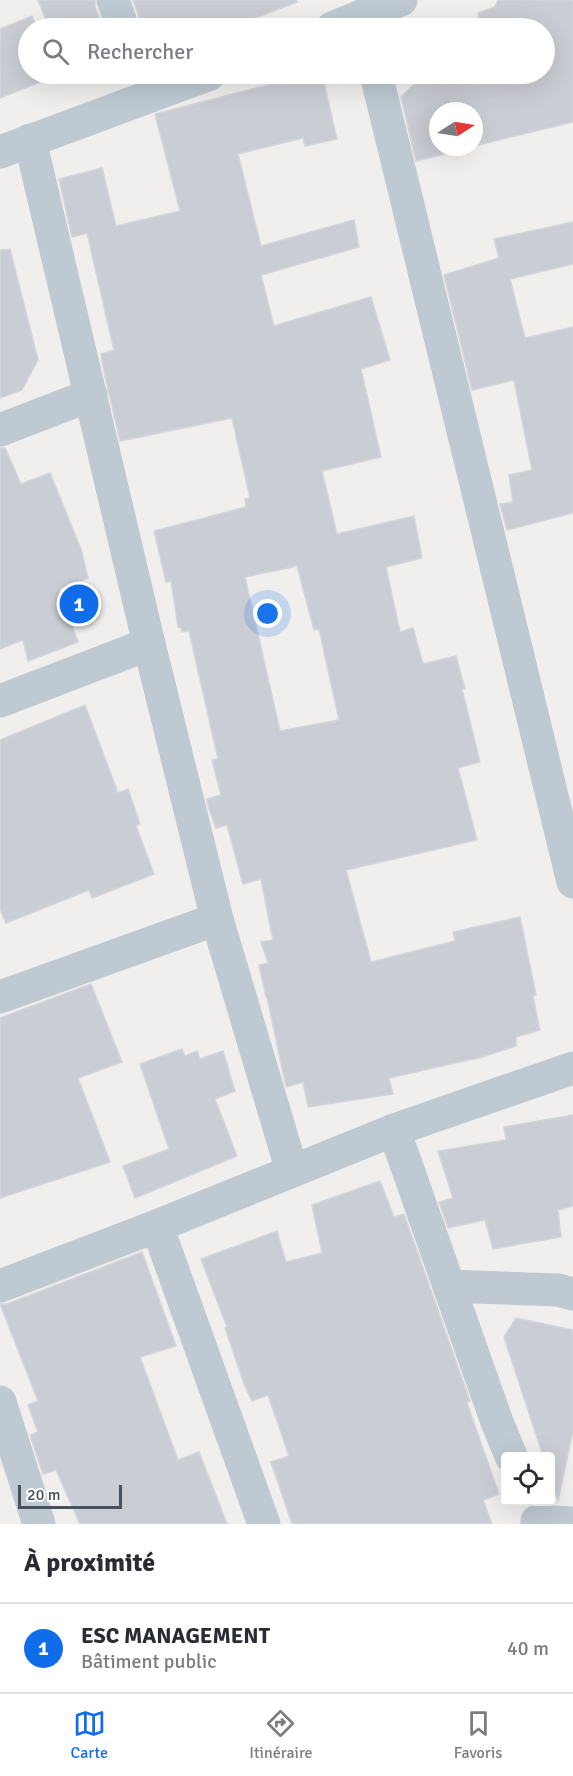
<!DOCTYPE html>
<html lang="fr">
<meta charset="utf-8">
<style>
body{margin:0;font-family:Signika,sans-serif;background:#f2f2f3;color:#2b2b33}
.controls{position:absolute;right:18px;bottom:18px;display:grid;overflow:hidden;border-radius:6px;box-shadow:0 6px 24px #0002}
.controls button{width:54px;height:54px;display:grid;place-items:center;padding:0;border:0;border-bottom:2px solid #e1e1e2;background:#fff;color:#2b2b33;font:30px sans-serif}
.compass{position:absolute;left:429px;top:102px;width:54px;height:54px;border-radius:50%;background:#fff;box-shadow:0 6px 24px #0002;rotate:78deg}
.scale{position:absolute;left:18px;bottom:15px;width:104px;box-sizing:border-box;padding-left:6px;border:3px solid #46525d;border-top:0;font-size:16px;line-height:21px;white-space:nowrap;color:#46525d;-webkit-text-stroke:4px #fff;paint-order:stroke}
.you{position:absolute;left:268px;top:614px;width:21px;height:21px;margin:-15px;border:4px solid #fff;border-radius:50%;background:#1a73e8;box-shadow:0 0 0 9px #1a73e833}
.badge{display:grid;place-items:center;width:39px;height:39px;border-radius:50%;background:#106dea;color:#fff;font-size:20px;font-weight:700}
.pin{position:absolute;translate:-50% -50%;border:3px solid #fff;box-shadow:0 2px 6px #0006}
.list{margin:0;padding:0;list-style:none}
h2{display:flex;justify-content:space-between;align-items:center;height:78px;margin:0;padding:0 24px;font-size:26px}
h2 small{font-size:20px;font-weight:400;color:#7c7c81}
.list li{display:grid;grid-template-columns:39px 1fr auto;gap:18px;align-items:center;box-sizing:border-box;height:90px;padding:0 24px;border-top:2px solid #e1e1e2}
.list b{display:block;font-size:22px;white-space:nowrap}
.list p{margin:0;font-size:20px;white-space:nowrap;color:#7c7c81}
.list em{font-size:20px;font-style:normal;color:#7c7c81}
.icon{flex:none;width:33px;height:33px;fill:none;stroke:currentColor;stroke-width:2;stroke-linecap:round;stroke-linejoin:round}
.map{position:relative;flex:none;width:573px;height:1524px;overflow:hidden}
.search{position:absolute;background:#fff;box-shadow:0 6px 24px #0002;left:18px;right:18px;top:18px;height:66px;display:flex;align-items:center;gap:15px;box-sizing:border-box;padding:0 21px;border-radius:33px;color:#7c7c81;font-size:22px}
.sheet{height:168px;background:#fff}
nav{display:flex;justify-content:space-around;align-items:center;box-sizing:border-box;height:84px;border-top:2px solid #e1e1e2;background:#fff;font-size:16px;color:#7c7c81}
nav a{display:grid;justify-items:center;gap:3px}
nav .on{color:#106dea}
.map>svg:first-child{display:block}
</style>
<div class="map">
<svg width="573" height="1524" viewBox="0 0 573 1524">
<rect width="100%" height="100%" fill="#f1eeee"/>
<!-- building -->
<g fill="#cbcdd4" stroke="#d2d5db" stroke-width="1.5" fill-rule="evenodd">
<path d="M 38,0 L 95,0 L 95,6 L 103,28 L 49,28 Z"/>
<path d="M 133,0 L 296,0 L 297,2 L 229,28 L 141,28 L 141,22 Z"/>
<path d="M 498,0 L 573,0 L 573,122 L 474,146 L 474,111 L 438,111 L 438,147 L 472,147 L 416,161 L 401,97 L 424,74 L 544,74 L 544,28 L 480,28 L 478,13 L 495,7 Z"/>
<path d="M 32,16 L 37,28 L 28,28 L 28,74 L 54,74 L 55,76 L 0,98 L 0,29 Z"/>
<path d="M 322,74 L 337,139 L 305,146 L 303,138 L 238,154 L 261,246 L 354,220 L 359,247 L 261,275 L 274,326 L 371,297 L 390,360 L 361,369 L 381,457 L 322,471 L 337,534 L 414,516 L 422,558 L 386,567 L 400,632 L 413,628 L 423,664 L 456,656 L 465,689 L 462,689 L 480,762 L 458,768 L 477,840 L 346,870 L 371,962 L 455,941 L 453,932 L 520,917 L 536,995 L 533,996 L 540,1030 L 516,1037 L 516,1046 L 482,1057 L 389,1078 L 393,1094 L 308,1107 L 303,1082 L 286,1087 L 267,997 L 266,997 L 259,965 L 268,963 L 261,942 L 273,940 L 261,879 L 243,884 L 227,825 L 216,828 L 208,806 L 207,799 L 221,795 L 212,760 L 218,759 L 189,631 L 182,632 L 181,628 L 178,627 L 171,581 L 166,582 L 154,531 L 246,507 L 245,499 L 250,498 L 232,418 L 120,441 L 104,372 L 101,354 L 114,350 L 87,233 L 72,237 L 59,179 L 102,168 L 116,226 L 180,211 L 155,114 L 283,81 ZM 297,566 L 314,630 L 319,629 L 339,720 L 280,731 L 245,577 Z"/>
<path d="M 573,222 L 573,264 L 510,279 L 525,338 L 573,327 L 573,513 L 507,530 L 500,504 L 513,502 L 509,475 L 532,470 L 514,380 L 472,390 L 444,275 L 499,258 L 494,239 Z"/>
<path d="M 10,249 L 38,360 L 22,390 L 0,398 L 0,250 Z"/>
<path d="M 0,448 L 5,448 L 21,484 L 50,473 L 81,549 L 88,578 L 59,589 L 78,642 L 28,661 L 23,640 L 0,649 Z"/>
<path d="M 85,705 L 118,793 L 128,789 L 140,824 L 136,826 L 154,874 L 92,898 L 89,890 L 6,923 L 0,909 L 0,740 Z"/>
<path d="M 91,984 L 122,1062 L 78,1078 L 110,1162 L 0,1198 L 0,1018 Z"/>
<path d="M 182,1049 L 185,1056 L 197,1051 L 200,1059 L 223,1051 L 235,1091 L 215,1099 L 237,1156 L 135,1198 L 123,1166 L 169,1149 L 140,1064 Z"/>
<path d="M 573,1115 L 573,1206 L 558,1210 L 561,1237 L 493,1249 L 485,1220 L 448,1228 L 439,1202 L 453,1198 L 438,1151 L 506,1140 L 504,1127 Z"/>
<path d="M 380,1181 L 394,1217 L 404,1214 L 470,1401 L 467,1403 L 499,1494 L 483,1500 L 492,1524 L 292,1524 L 271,1462 L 289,1456 L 268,1395 L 252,1401 L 244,1384 L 225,1328 L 227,1327 L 201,1259 L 277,1231 L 286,1262 L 322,1253 L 312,1205 Z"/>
<path d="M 142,1252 L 176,1346 L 140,1357 L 178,1460 L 199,1452 L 227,1524 L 80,1524 L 56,1470 L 43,1474 L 30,1435 L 38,1432 L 28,1405 L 38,1401 L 0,1304 L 7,1304 Z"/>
<path d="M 516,1318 L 573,1330 L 573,1431 L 558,1501 L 550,1478 L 550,1456 L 543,1456 L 504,1337 Z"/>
</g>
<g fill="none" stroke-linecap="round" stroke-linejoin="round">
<!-- street -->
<g stroke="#bec9d1" stroke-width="33">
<path d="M 113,0 L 123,28"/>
<path d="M 332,28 L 401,0"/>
<path d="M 376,74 L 573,882"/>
<path d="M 30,140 L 149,644 L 217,919 L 292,1171"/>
<path d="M 0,152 L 210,74"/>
<path d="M 0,430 L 91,395"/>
<path d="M 0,701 L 149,644"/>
<path d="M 0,997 L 217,919"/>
<path d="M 394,1130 L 497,1422 L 511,1456"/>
<path d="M 157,1226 L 264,1524"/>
<path d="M 0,1286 L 157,1226 L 394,1130 L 573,1068"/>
<path d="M 449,1286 L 558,1290 L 573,1294"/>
<path d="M 0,1402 L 39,1524"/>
<path d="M 537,1521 L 573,1523"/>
</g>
</g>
</svg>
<div class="controls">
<button><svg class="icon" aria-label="locate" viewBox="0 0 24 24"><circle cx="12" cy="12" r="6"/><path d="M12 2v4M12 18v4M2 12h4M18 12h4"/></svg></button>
</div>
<svg class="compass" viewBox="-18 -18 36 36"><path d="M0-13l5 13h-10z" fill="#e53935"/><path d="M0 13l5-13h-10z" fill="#7c7c81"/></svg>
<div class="scale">20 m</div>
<div class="you"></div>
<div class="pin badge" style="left:79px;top:604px">1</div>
<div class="search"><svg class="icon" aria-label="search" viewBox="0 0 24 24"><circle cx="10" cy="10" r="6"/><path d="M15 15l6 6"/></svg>Rechercher</div>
</div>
<section class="sheet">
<h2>À proximité<small></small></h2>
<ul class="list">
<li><span class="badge">1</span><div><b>ESC MANAGEMENT</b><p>Bâtiment public</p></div><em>40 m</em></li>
</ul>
</section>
<nav>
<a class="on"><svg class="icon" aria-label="map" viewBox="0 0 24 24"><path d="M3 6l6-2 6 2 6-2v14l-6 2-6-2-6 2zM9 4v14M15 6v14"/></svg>Carte</a>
<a><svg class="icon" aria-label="directions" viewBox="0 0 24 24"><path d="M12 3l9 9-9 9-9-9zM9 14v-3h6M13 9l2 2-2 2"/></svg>Itinéraire</a>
<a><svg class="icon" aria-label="saved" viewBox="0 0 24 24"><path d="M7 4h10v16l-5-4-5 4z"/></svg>Favoris</a>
</nav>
